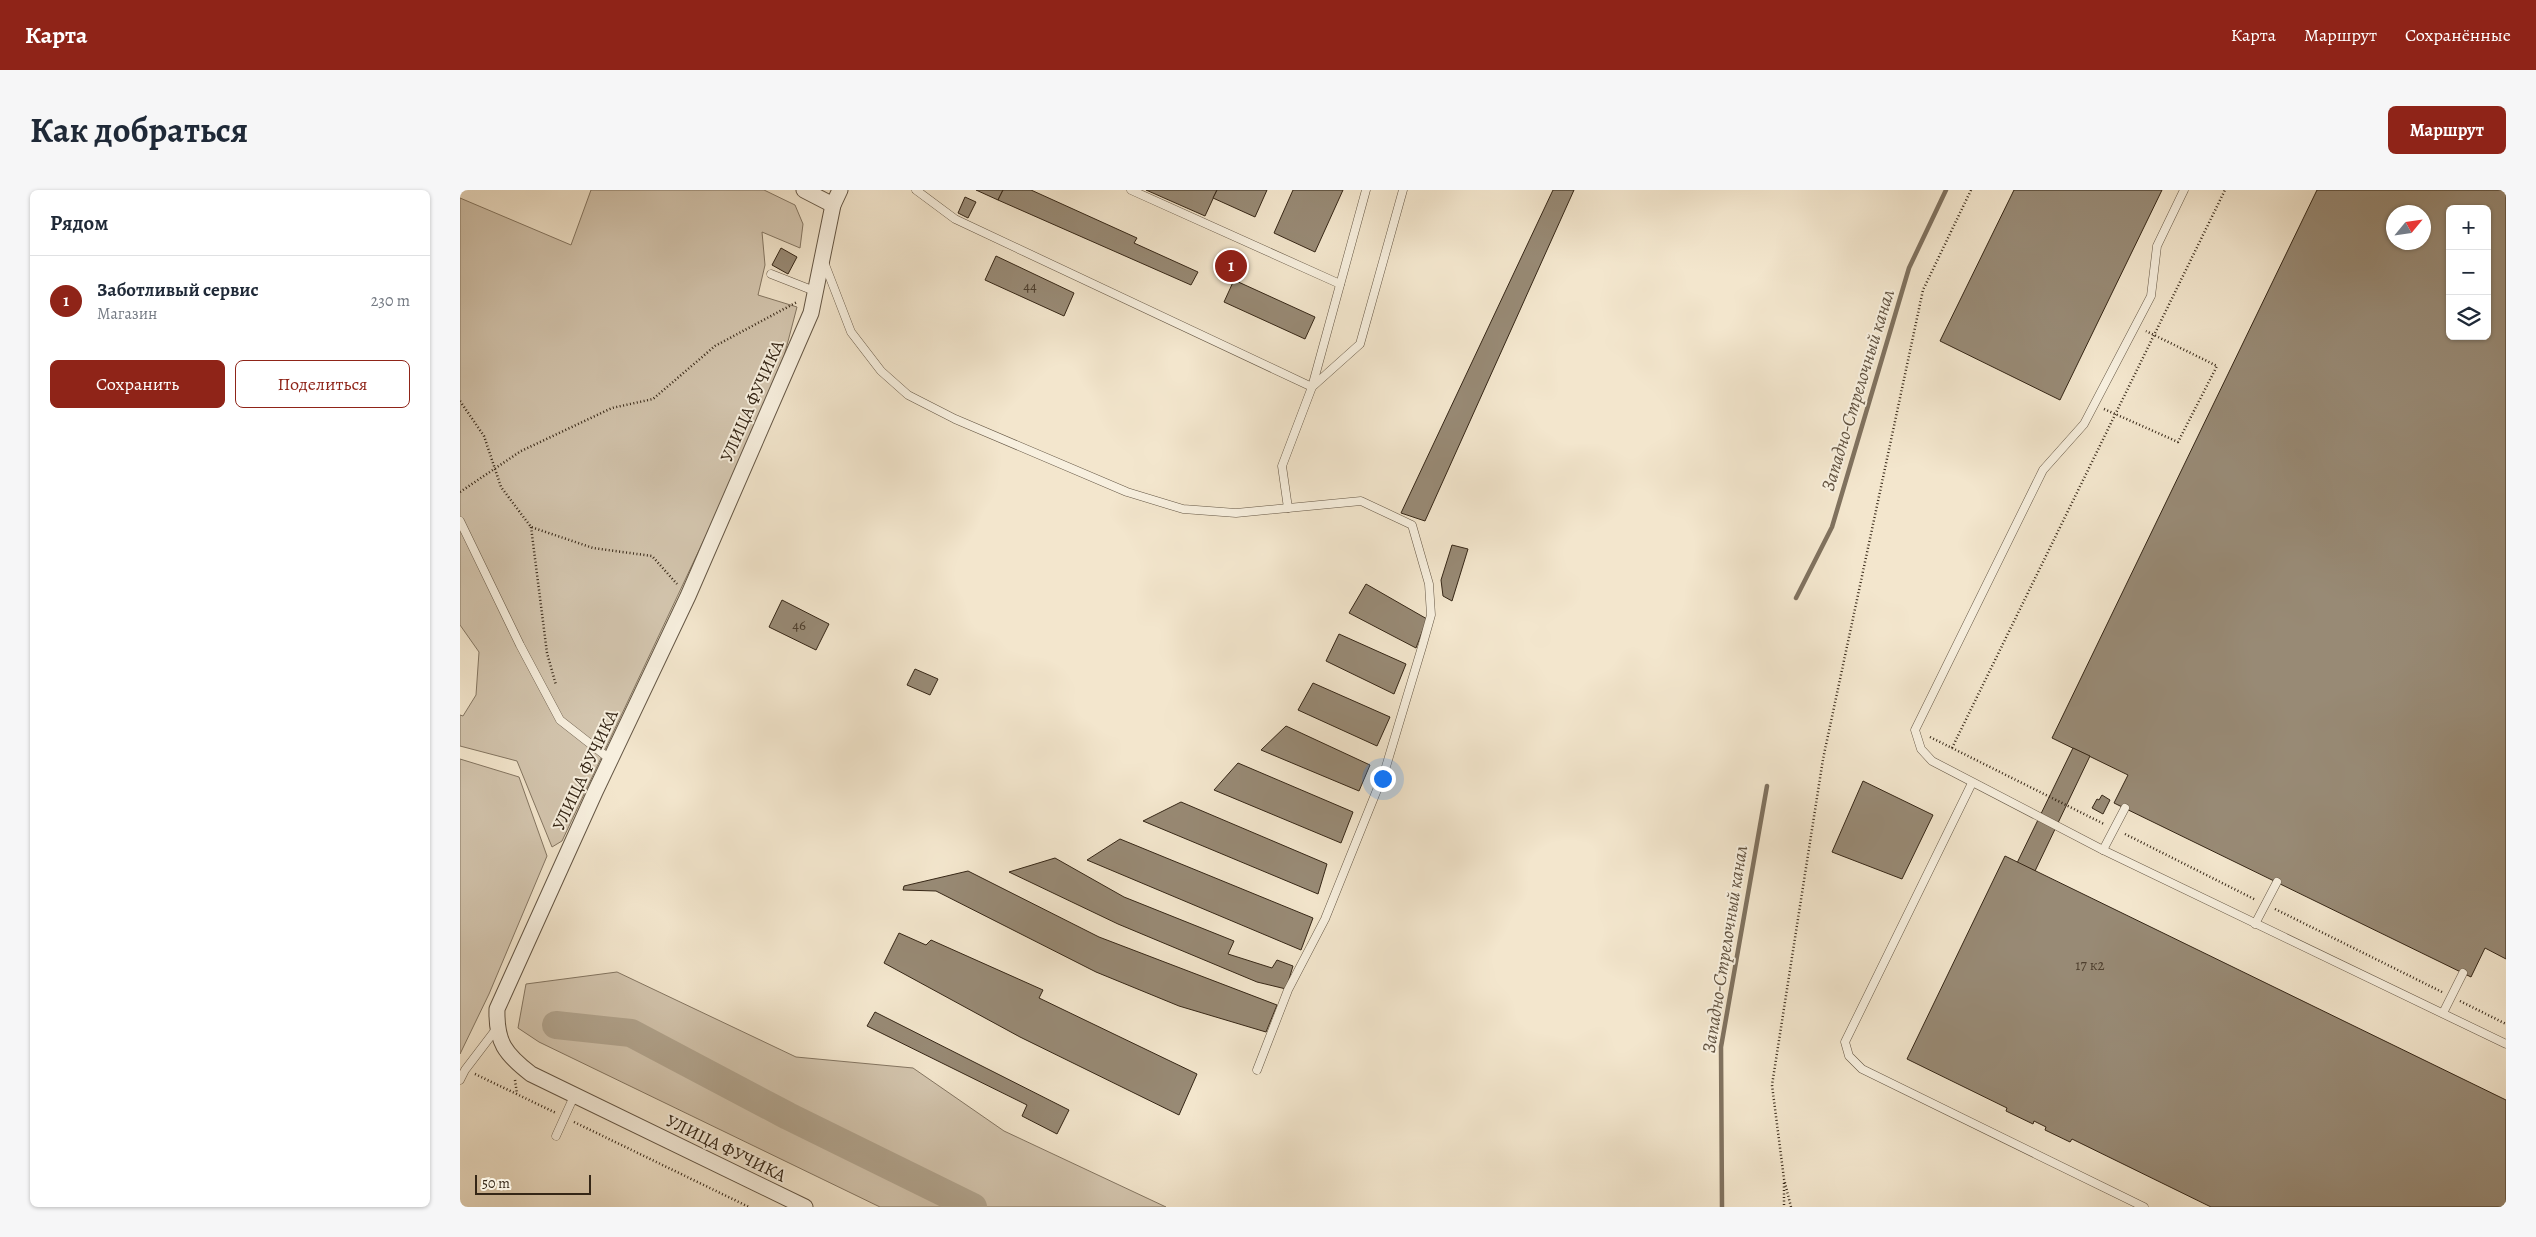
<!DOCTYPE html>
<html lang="ru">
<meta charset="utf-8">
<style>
body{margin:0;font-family:Alegreya,serif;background:#f6f6f7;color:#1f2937}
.controls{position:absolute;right:15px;top:15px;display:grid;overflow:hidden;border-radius:8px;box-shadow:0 1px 4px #0004}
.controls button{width:45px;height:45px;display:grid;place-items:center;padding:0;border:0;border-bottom:1px solid #e0e1e3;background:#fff;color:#1f2937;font:25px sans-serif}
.compass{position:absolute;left:1926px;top:15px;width:45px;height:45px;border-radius:50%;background:#fff;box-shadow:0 1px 4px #0004;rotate:61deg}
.scale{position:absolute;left:15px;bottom:12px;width:116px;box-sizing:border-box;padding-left:5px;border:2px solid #352616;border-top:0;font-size:14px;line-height:18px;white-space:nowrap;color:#352616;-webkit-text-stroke:4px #f7efde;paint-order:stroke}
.you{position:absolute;left:922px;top:588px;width:18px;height:18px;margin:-12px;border:4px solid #fff;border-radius:50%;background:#1a73e8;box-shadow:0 0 0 8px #1a73e833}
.badge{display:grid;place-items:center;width:32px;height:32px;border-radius:50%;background:#8f2418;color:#fff;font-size:16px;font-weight:700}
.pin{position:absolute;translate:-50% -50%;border:2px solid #fff;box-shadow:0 1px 5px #0006}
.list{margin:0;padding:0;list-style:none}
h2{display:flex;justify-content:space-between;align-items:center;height:65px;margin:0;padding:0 20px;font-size:21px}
h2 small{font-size:16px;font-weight:400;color:#747a83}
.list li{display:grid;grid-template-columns:32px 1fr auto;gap:15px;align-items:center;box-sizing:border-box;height:90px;padding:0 20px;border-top:1px solid #e0e1e3}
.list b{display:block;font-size:19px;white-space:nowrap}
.list p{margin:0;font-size:16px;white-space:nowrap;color:#747a83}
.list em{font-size:16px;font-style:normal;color:#747a83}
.actions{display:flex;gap:10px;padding:15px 20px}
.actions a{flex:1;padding:11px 0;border:1px solid #8f2418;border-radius:8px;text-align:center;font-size:18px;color:#8f2418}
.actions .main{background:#8f2418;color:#fff}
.icon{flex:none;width:28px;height:28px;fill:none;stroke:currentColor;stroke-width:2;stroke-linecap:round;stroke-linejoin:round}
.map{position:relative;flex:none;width:2046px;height:1017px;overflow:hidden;border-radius:8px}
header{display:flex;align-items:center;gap:30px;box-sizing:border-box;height:70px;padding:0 25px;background:#8f2418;color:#fff}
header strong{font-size:24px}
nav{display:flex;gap:28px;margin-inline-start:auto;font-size:18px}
.intro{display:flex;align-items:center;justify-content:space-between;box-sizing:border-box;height:120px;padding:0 30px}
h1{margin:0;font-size:35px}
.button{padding:12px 22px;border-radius:8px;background:#8f2418;color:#fff;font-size:18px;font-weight:700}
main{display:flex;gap:30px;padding:0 30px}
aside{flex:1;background:#fff;border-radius:8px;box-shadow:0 1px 4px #0004}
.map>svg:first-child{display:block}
</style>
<header>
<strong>Карта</strong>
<nav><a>Карта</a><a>Маршрут</a><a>Сохранённые</a></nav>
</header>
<div class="intro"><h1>Как добраться</h1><a class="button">Маршрут</a></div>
<main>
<aside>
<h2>Рядом<small></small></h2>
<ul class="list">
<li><span class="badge">1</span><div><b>Заботливый сервис</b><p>Магазин</p></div><em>230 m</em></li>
</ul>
<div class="actions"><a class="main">Сохранить</a><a>Поделиться</a></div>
</aside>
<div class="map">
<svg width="2046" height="1017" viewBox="0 0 2046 1017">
<rect width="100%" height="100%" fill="#f3e6cd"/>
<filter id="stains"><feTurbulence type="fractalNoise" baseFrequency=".004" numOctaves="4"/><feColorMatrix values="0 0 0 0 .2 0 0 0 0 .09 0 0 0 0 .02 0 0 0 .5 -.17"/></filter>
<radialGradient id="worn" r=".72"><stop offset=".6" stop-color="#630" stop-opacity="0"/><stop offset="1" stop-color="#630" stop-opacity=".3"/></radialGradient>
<!-- green -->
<g fill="#d3c5ae" stroke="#847662">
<path d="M 131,0 L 304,0 L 335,15 L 343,34 L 340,58 L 302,42 L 305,75 L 298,105 L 337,117 L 316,197 L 102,651 L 92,657 L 57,571 L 0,556 L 0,525 L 3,526 L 16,505 L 19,462 L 0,435 L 0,8 L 111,55 Z"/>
<path d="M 0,569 L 59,587 L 87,666 L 29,804 L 0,864 Z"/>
<path d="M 157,782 L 336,867 L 453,878 L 544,941 L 706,1017 L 420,1017 L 79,852 L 58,838 L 66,794 Z"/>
</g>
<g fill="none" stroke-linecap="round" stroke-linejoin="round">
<!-- stream -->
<g stroke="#80725f" stroke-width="4.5">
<path d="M 1336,408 L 1372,337 L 1449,78 L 1486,0"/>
<path d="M 1262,1017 L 1261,857 L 1307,596"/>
</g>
<!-- river -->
<path stroke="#b2a58f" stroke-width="28" d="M 96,835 L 171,843 L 328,926 L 513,1017"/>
</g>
<!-- building -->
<g fill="#988a75" stroke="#352616" fill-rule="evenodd">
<path d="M 516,0 L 543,0 L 538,10 Z"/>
<path d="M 543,0 L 571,0 L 677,48 L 674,53 L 738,82 L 731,95 L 538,10 Z"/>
<path d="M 686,0 L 757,0 L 745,26 Z"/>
<path d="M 757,0 L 807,0 L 795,27 L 753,8 Z"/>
<path d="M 833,0 L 883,0 L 855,62 L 814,43 Z"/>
<path d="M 1093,0 L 1114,0 L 965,331 L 941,323 Z"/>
<path d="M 1554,0 L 1702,0 L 1600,210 L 1480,151 Z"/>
<path d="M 1857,0 L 2046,0 L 2046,769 L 2025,758 L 2011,787 L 1654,613 L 1668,585 L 1592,548 ZM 1990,19 L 2027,19 L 2027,146 L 1990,146 ZM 1934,22 L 1964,22 L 1964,52 L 1934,52 Z"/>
<path d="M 505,7 L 516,12 L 508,28 L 498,23 Z"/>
<path d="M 321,58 L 337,67 L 328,84 L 312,75 Z"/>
<path d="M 536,66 L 614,103 L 604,126 L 525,90 Z"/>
<path d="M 774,90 L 855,127 L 845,149 L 764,112 Z"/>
<path d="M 992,355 L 1008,359 L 992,411 L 983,406 L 981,390 Z"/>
<path d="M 906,394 L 967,429 L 956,458 L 889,423 Z"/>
<path d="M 322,410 L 369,434 L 356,460 L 309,437 Z"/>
<path d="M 879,444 L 946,474 L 934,504 L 866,471 Z"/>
<path d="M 455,479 L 478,489 L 470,505 L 447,495 Z"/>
<path d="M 853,493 L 930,527 L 917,556 L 838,520 Z"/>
<path d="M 826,536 L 910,575 L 899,601 L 801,560 Z"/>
<path d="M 1613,558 L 1630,566 L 1575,681 L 1557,673 Z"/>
<path d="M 778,573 L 893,622 L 881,653 L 754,600 Z"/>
<path d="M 1403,591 L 1473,625 L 1442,689 L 1372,662 Z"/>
<path d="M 1642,605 L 1650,610 L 1643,624 L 1632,618 L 1637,609 L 1639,610 Z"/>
<path d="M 721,612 L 867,674 L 858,704 L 683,631 Z"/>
<path d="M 660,649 L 853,728 L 841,760 L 627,670 Z"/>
<path d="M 1545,666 L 2046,910 L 2046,1017 L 1751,1017 L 1612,949 L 1610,952 L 1585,940 L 1586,937 L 1574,931 L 1573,934 L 1546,921 L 1547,918 L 1447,869 Z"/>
<path d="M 595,668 L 664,707 L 774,751 L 768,764 L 812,778 L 817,770 L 833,776 L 826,799 L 797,792 L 658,734 L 549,682 Z"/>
<path d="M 508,681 L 639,747 L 817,815 L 806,842 L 719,816 L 636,782 L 476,701 L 443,700 L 444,696 Z"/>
<path d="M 439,743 L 466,755 L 471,750 L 583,800 L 579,808 L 737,884 L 719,925 L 560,847 L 424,773 Z"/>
<path d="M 415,822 L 609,920 L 597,944 L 562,926 L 567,915 L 407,836 Z"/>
</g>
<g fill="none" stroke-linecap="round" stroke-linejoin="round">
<!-- service casing -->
<g stroke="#645644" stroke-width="9">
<g id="service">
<path d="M 456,0 L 495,29 L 852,197 L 900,154 L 943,0"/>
<path d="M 671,0 L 880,94"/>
<path d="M 1724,0 L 1697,56 L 1691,106 L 1624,234 L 1583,280 L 1455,540 L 1461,559 L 1472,571 L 1643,660 L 2046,854"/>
<path d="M 364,72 L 391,142 L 421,181 L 448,205 L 495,229 L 667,302 L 723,319 L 776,323 L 901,311 L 952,335 L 969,394 L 971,425 L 962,457 L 925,580 L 865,729 L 828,800 L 797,880"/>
<path d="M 311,84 L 357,102"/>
<path d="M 828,318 L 822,276 L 852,197 L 906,0"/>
<path d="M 0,331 L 60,455 L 100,530 L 151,570"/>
<path d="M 1512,593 L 1385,852 L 1389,866 L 1402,879 L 1684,1017"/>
<path d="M 1643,660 L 1665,618"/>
<path d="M 1795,734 L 1817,692"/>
<path d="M 1983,823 L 2003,783"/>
<path d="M 0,890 L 5,880 L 37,838"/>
<path d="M 96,946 L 115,904"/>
</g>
</g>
<!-- minor casing -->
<g stroke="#645644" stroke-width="17">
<g id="minor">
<path d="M 344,0 L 373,15"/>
<path d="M 345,1017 L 71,884 C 45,864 36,852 37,819 L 135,602 L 228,406 L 351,123 L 373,15 L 380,0"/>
</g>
</g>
<!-- path -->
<g stroke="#352616" stroke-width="2.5" stroke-dasharray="1 2.5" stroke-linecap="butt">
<path d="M 0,211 L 24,246 L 41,297 L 71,337 L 133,358 L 192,366 L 217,394"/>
<path d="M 1644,219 L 1718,252 L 1757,176 L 1686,141"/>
<path d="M 0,302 L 61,261 L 152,218 L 193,209 L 255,156 L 337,112"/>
<path d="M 71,337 L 87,463 L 96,495"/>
<path d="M 1470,547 L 1644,634"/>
<path d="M 1492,558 L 1765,0"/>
<path d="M 1665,644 L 1796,710"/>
<path d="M 1815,719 L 1982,802"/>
<path d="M 2000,811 L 2046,834"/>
<path d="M 15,884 L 96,923"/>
<path d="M 55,890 L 57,904"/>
<path d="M 114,932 L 289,1017"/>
<path d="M 1324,993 L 1324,1017"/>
<path d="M 1331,1017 L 1324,989 L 1312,895 L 1363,569 L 1463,100 L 1511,0"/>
</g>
<!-- service -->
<use href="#service" stroke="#f7efde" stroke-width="8"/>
<!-- minor -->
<use href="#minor" stroke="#f7efde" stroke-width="15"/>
</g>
<g text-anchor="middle" stroke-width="4" stroke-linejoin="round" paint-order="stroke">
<!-- number labels -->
<g font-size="15" fill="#4e3f2e">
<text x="570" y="101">44</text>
<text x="339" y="440">46</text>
<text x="1630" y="780">17 к2</text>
</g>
<!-- street labels -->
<g font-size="18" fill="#352616" stroke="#f7efde">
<text transform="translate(292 211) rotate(-66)" y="6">УЛИЦА ФУЧИКА</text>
<text transform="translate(125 580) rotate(-65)" y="6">УЛИЦА ФУЧИКА</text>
<text transform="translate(266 958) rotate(26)" y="6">УЛИЦА ФУЧИКА</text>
</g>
<!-- water labels -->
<g font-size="19" font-style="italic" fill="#615240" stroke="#f7efde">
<text transform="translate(1397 200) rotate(-73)" y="7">Западно-Стрелочный канал</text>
<text transform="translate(1264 759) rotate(-81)" y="7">Западно-Стрелочный канал</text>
</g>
</g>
<rect width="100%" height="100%" filter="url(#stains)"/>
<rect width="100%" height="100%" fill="url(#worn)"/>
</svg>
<div class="controls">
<button>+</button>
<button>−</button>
<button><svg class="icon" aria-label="layers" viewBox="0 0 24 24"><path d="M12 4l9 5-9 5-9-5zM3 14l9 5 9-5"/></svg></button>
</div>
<svg class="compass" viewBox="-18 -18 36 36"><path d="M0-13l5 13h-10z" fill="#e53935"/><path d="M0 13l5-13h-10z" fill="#747a83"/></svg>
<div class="scale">50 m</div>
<div class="you"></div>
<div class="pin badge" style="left:771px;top:76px">1</div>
</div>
</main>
